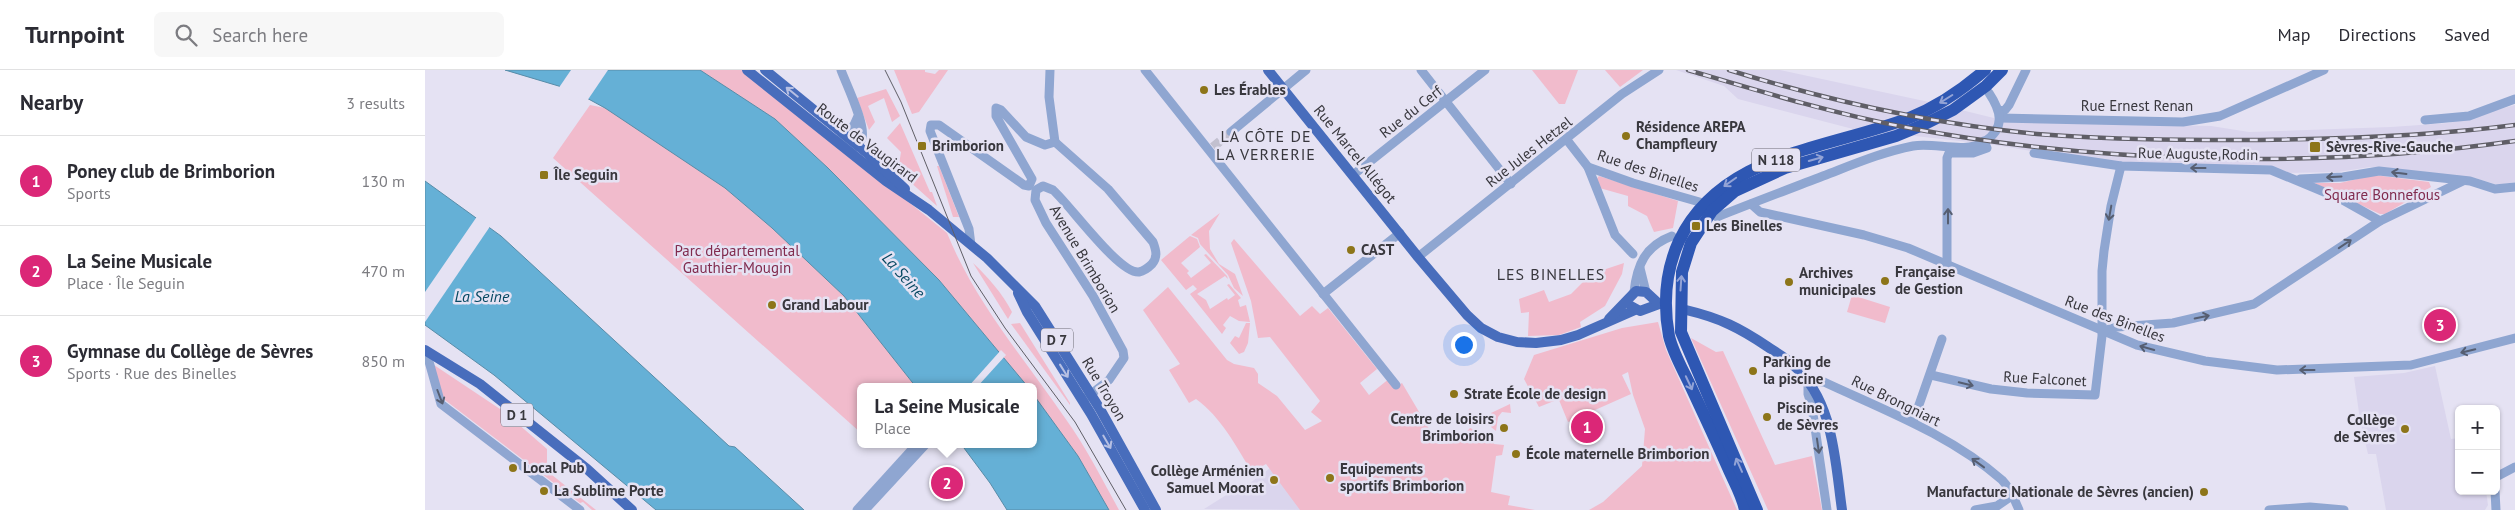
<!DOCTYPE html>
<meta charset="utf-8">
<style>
body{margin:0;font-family:"PT Sans",sans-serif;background:#f7f7f7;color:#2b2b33}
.controls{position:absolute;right:15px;bottom:15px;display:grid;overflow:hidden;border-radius:8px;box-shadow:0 1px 4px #0004}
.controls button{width:45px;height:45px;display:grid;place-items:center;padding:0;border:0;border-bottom:1px solid #e1e1e2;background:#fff;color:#2b2b33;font:25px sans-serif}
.you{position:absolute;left:1038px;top:274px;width:18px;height:18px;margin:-12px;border:4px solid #fff;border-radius:50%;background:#1a73e8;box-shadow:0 0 0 8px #1a73e833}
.badge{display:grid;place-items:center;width:32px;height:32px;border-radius:50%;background:#db2777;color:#fff;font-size:16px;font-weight:700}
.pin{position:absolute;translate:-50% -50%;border:2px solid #fff;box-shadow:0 1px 5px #0006}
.popup{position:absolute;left:432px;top:313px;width:180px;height:65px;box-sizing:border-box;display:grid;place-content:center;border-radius:8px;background:#fff;filter:drop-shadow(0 1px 4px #0005);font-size:16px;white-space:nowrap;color:#7c7c81}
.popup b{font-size:19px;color:#2b2b33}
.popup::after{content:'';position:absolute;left:50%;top:100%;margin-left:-10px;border:10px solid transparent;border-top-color:#fff}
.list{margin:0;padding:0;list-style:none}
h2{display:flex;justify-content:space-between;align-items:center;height:65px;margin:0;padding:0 20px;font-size:21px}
h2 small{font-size:16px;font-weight:400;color:#7c7c81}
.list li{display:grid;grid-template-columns:32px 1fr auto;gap:15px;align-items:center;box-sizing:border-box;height:90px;padding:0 20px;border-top:1px solid #e1e1e2}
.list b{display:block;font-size:19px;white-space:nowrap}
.list p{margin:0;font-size:16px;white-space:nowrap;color:#7c7c81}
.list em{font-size:16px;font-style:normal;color:#7c7c81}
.icon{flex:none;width:28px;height:28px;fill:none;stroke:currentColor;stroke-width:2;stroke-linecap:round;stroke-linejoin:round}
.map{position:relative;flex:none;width:2090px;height:440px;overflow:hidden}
header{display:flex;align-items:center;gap:30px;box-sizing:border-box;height:70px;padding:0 25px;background:#fff;border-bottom:1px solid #e1e1e2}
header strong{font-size:24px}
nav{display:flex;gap:28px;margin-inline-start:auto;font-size:18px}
.search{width:350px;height:45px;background:#f7f7f7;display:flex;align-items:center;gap:12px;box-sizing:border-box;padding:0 18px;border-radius:8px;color:#7c7c81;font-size:19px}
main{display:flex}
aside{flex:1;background:#fff}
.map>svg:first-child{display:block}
</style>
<header>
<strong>Turnpoint</strong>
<div class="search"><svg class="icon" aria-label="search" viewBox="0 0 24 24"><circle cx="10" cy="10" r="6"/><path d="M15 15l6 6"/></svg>Search here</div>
<nav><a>Map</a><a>Directions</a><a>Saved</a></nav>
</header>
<main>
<aside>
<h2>Nearby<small>3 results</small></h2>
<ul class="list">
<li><span class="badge">1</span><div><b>Poney club de Brimborion</b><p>Sports</p></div><em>130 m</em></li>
<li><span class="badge">2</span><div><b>La Seine Musicale</b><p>Place · Île Seguin</p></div><em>470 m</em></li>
<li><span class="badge">3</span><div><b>Gymnase du Collège de Sèvres</b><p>Sports · Rue des Binelles</p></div><em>850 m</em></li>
</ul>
</aside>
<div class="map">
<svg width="2090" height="440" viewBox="0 0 2090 440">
<rect width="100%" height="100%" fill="#e5e2f3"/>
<!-- built -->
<g fill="#dad5ed">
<path d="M 1251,0 L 1355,0 L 1504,32 L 1585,52 L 1786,56 L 1824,62 L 1966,57 L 2024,53 L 2090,35 L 2090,112 L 2073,115 L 2050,108 L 1945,97 L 1913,102 L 1859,103 L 1660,90 L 1570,75 L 1428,59 L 1313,29 L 1299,16 Z"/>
<path d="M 2010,296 L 2026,369 L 2034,368 L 2034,421 L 2061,421 L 2063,435 L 2060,440 L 1961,440 L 1951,384 L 1943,384 L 1935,350 L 1929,307 L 1979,303 Z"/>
<path d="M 855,391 L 892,440 L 779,439 L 806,422 L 810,424 Z"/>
</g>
<!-- green -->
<g fill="#f1bbcc">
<path d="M 275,0 L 320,0 L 522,163 C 550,232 598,287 640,348 C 661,377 677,409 694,440 L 684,440 L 653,386 L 608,324 L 608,317 L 603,317 L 514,210 L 403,98 L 350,49 Z"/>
<path d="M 469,0 L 500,0 L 500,2 L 510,4 L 514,0 L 523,0 L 494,42 L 487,44 Z"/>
<path d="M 1107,0 L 1153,0 L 1140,34 L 1134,34 Z"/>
<path d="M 1180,0 L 1218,0 L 1195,17 Z"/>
<path d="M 461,19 L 475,46 L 467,52 L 459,28 L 443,36 L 450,52 L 444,60 L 432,28 Z"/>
<path d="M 165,35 L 180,38 L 221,63 L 300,118 L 347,158 L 419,226 L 491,317 L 436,317 L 436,363 L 128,88 Z"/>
<path d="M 475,53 L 505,122 L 507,122 L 512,136 L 473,101 L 476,82 L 462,68 Z"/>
<path d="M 512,96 L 514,96 L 534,147 L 528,147 Z"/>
<path d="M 1949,105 L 2004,112 L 2006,117 L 1960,144 L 1955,144 L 1889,113 L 1915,113 Z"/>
<path d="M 1174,106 L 1253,131 L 1248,158 L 1229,162 L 1222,146 L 1203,136 L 1203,126 L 1171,117 L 1169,112 Z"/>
<path d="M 795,143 L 784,161 L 785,179 L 794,194 L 810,204 L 818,226 L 809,218 L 803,205 L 775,174 L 773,168 L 766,165 Z"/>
<path d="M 765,166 L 772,169 L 775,177 L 756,193 L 764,201 L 762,203 L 766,208 L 786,193 L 779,185 L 781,184 L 802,206 L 803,209 L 800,206 L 772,224 L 781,230 L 785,239 L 802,228 L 803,230 L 810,225 L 802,215 L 804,214 L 816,228 L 813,230 L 815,237 L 821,235 L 825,252 L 814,251 L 805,246 L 798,255 L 801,258 L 797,264 L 765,224 L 772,219 L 768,215 L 761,220 L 736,190 Z"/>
<path d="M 809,169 L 875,246 L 887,236 L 895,244 L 903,238 L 952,299 L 935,313 L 944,325 L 965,308 L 972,316 L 977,313 L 1013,374 L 1032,373 L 1045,358 L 1070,368 L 1069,374 L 1079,375 L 1077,385 L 1071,386 L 1066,422 L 1085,426 L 1083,435 L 1110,440 L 875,440 L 841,394 L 827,402 C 811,376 796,347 771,329 L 764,333 L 744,300 L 755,294 L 718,240 L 743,217 L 802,290 L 809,294 L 829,298 L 833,304 L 833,313 L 852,326 L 880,360 L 897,351 L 886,342 L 895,331 L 845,267 L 833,268 L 826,231 L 806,173 Z"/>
<path d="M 548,193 C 563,207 577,223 587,242 L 583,249 Z"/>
<path d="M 1199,193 L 1197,204 L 1180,236 L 1155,252 L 1156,257 L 1134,265 L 1103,266 L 1104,242 L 1096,243 L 1094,229 L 1119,220 L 1124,232 L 1146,224 L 1166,204 Z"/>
<path d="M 1427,225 L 1465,237 L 1460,253 L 1422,242 Z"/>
<path d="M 1233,252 L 1241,280 L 1312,440 L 1164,440 L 1178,432 L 1217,396 L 1220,359 L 1208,325 L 1203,302 L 1197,305 L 1206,324 L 1143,352 L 1134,330 L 1139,327 L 1114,337 L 1099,309 L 1109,285 L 1197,258 Z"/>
<path d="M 595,253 L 645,333 L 645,335 L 586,254 Z"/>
<path d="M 821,253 L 825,253 L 823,273 L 819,282 L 814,284 L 805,273 L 810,266 L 814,268 Z"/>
<path d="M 1266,268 L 1291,282 L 1298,281 L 1350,395 L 1387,386 L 1397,440 L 1343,440 Z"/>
<path d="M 6,293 L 78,341 L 122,379 L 122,401 L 171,440 L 167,440 L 158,432 L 155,433 L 16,327 Z"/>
<path d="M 1085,334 L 1086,343 L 1077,342 L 1073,347 L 1071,361 L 1066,357 L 1068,350 L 1066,343 Z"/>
</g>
<!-- water -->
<g fill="#65b0d6" stroke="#588ca8">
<path d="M 80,0 L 275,0 L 350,49 L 403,98 L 514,210 L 603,317 L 491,317 L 419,226 L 347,158 L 300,118 L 180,38 L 147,20 Z"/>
<path d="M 0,111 L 76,166 L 304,376 L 310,377 L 379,440 L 231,440 L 69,305 L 0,255 Z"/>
<path d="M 608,324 L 653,386 L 684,440 L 582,440 L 565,413 L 536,374 L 608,374 Z"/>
</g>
<!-- pier -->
<g fill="#e5e2f3">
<path d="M 146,0 L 183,0 L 162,31 L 133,19 Z"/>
<path d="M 53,145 L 66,155 L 0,252 L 0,222 Z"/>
<path d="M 576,280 L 581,285 L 552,317 L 543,317 Z"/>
</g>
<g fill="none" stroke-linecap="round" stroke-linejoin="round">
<!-- minor-tunnel -->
<path stroke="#c2c0cf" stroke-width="9" stroke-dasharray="9 4.5" stroke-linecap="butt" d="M 788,77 L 806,62"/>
<!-- minor -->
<g stroke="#8fa6d1" stroke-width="9">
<path d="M 416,0 C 421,14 441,54 437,68 C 436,71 432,75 430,77 L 419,75 L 415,69 L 429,55 L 433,46"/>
<path d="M 625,0 L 624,27 L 630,72"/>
<path d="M 720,0 L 971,315"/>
<path d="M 996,0 L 1086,114"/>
<path d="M 1574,41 L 1580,40 L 1584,35 L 1601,0"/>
<path d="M 1575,48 L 1758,52 L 1795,46 L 1899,0"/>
<path d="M 2000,50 L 2044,46 L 2090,29"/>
<path d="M 806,62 L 881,0"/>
<path d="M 1142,70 L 1163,97 L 1208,113 L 1285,135"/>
<path d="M 630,72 L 683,119 L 728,172 C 731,180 733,187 727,194 C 724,197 719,201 714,202 C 694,204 645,135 628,120 L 618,116 L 611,120 L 610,130 L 621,153 L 668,226 L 698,281 L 699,288 L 684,310 L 661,328"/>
<path d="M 1609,83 L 1696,96 L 1846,100 L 1916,129 L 1955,151"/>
<path d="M 1163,97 L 1190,165 L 1208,184"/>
<path d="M 928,105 L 1060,0"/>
<path d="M 1875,109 L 1918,107 L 1954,101 L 2045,111 L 2070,119 L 2090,117"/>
<path d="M 1326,134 L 1335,142 L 1439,165 L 1483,178 L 1712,275 L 1780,291 L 1852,300 L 1986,295 L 2090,268"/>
<path d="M 1292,147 C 1327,133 1362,120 1398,106 C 1427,95 1457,82 1488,76 C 1510,72 1539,84 1559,72 C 1581,58 1576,41 1564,23"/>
<path d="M 546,175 L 544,159 L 505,61 L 506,55 L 514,55 L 599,115 L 604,116 L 607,109 L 571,46 L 571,38 L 576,40 L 601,67 L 620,75 L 630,72"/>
<path d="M 993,187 L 1197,24 L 1234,0"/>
<path d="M 1522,195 L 1522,88 L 1524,83 L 1548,83 L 1562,78 L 1559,71"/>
<path d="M 1215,198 L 1221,222"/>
<path d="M 1209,222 C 1212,195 1220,176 1247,166"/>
<path d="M 898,224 L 975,163"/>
<path d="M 1677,261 L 1692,257 L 1748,253 L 1829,234 L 1955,151 L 2038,111"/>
<path d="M 1,281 L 16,334 L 155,440"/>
<path d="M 1506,305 L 1566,319 L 1602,323 L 1670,325 L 1677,266 L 1677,201 L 1679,181 L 1686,136 L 1696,96"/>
<path d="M 1488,352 L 1517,269"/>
<path d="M 2071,407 L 2090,397"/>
<path d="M 2070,421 L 2071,440"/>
<path d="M 432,440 L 492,374"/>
<path d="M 440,440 L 501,374"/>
<path d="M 1402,440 L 1387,337 L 1383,324 L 1383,311 L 1399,312 C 1459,340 1526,365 1577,410 C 1585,418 1590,430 1594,440"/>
<path d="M 1550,440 L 1572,436 L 1588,425"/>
<path d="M 1844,440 L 1885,437 L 1919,440"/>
</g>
<!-- major -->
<g stroke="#486dbc" stroke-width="10">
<path d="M 322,0 L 461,111 L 504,140 L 562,188 L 610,236 L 675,339 L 731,440"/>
<path d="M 340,0 L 443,84 L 480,119"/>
<path d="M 843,0 L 993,187 L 1042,245 L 1056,258 L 1073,267 L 1092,272 L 1111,273 L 1136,270 L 1153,265 L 1210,240"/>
<path d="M 593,223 L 602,242 L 666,344 L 720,440"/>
<path d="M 1206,236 L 1215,241 L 1234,234"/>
<path d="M 1261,240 C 1295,248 1315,258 1343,277 C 1352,283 1361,288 1368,295 C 1409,330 1410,391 1417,440"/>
<path d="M 1184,249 L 1211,221 L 1221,222 L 1234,234"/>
<path d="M 0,280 L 55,314 L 162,399 L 207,440"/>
</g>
<!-- highway -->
<g stroke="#2e57b3" stroke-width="12">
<path d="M 1320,440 C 1317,425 1309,412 1303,398 C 1291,370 1278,343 1265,315 C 1258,300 1248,283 1244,266 C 1238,233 1240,202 1254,171 C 1296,83 1403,79 1484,48 C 1512,37 1537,20 1560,0"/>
<path d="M 1332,440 L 1256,262 L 1257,202 L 1266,173 L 1287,141 L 1310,121 L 1360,98 L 1471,66 L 1500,54 L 1528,40 L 1561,16 L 1577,0"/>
</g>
<!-- tram -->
<path stroke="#5f5e66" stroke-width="1" d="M 460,0 L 476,32 L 546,206 L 580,258 L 650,352 L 701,440"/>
<!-- rail casing -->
<g stroke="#5f5e66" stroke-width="4.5">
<g id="rail">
<path d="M 1263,0 C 1334,21 1406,43 1479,57 C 1672,94 1895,99 2090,71"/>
<path d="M 1304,0 C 1404,31 1508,54 1612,64 C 1686,70 1761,70 1835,70 C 1920,69 2006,66 2090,55"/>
</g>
</g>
<!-- rail -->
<use href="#rail" stroke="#e5e2f3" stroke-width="2.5" stroke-dasharray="8" stroke-linecap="butt"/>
</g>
<!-- one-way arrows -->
<defs><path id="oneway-shaft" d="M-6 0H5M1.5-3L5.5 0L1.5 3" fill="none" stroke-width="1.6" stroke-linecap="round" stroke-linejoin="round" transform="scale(1.25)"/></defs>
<g stroke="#b6bfe2">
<use href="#oneway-shaft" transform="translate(367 22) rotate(-141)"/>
<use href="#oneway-shaft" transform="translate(639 301) rotate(58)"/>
<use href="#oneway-shaft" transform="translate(682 372) rotate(60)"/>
</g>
<g stroke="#93a3d6">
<use href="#oneway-shaft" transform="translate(1521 29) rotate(148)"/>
<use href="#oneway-shaft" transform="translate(1391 89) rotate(-16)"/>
<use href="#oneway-shaft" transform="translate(1305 112) rotate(145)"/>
<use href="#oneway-shaft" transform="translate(1256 213) rotate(-86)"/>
<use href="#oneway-shaft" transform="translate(1264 313) rotate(65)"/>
<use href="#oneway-shaft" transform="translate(1314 395) rotate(-114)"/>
</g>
<g stroke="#565e71">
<use href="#oneway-shaft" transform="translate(1773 98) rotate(-180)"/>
<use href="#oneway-shaft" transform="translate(1974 103) rotate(-173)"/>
<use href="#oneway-shaft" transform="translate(1909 107) rotate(177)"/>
<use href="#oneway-shaft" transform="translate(1685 143) rotate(100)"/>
<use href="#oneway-shaft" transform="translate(1523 146) rotate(-90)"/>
<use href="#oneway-shaft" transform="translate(1920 174) rotate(-34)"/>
<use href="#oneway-shaft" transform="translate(1777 247) rotate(-12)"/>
<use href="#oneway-shaft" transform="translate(1722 278) rotate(-164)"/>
<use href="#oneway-shaft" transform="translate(2043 281) rotate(166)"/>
<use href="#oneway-shaft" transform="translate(1882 300) rotate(180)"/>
<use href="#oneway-shaft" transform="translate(1541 314) rotate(14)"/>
<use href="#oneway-shaft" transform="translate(15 327) rotate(69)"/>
<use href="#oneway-shaft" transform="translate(1393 376) rotate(82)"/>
<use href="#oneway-shaft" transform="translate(1553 393) rotate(-144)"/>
</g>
<!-- markers -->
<g fill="#8d7519" stroke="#e5e2f3" stroke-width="2">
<circle cx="779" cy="20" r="5"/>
<circle cx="1201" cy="66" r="5"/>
<rect x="492" y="71" width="10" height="10" rx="2.5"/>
<rect x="1884" y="71" width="12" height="12" rx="2.5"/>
<rect x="114" y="100" width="10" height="10" rx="2.5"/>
<rect x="1266" y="151" width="10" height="10" rx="2.5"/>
<circle cx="926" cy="180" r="5"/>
<circle cx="1460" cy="211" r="5"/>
<circle cx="1364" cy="212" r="5"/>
<circle cx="347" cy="235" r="5"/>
<circle cx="1328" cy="301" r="5"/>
<circle cx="1029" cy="324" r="5"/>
<circle cx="1342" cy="347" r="5"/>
<circle cx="1079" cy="358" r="5"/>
<circle cx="1980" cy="359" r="5"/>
<circle cx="1091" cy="384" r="5"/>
<circle cx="88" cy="398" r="5"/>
<circle cx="905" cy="408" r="5"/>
<circle cx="849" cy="410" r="5"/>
<circle cx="119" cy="421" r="5"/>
<circle cx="1779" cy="422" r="5"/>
</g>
<g text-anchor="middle" stroke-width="5" stroke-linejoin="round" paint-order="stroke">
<!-- shield labels -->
<g fill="#e5e2f3" stroke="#6c6a74" stroke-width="1">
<rect x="1327" y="78.5" width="48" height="23" rx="4"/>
<rect x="616" y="258.5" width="32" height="23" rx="4"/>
<rect x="76" y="333.5" width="32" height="23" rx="4"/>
</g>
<g font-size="14" font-weight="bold" fill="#38373d">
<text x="1351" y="95">N 118</text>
<text x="632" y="275">D 7</text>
<text x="92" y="350">D 1</text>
</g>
<!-- poi labels -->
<g font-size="15" font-weight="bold" fill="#38373d" stroke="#e5e2f3" text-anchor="start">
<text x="789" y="25">Les Érables</text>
<text x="1211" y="62">Résidence AREPA<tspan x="1211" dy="17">Champfleury</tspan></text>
<text x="507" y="81">Brimborion</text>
<text x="1901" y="82">Sèvres-Rive-Gauche</text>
<text x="129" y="110">Île Seguin</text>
<text x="1281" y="161">Les Binelles</text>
<text x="936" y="185">CAST</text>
<text x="1470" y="207">Française<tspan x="1470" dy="17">de Gestion</tspan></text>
<text x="1374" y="208">Archives<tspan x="1374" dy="17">municipales</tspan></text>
<text x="357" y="240">Grand Labour</text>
<text x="1338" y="297">Parking de<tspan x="1338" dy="17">la piscine</tspan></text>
<text x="1039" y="329">Strate École de design</text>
<text x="1352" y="343">Piscine<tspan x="1352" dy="17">de Sèvres</tspan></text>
<text x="1069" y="354" text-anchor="end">Centre de loisirs<tspan x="1069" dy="17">Brimborion</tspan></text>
<text x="1970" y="355" text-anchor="end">Collège<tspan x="1970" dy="17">de Sèvres</tspan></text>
<text x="1101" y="389">École maternelle Brimborion</text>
<text x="98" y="403">Local Pub</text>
<text x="915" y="404">Equipements<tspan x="915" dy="17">sportifs Brimborion</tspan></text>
<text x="839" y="406" text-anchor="end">Collège Arménien<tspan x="839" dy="17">Samuel Moorat</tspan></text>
<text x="129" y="426">La Sublime Porte</text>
<text x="1769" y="427" text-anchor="end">Manufacture Nationale de Sèvres (ancien)</text>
</g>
<!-- street labels -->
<g font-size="15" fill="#38373d" stroke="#e5e2f3">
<text x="1712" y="41">Rue Ernest Renan</text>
<text transform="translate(986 42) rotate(-38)" y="5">Rue du Cerf</text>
<text transform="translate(442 73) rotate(37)" y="5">Route de Vaugirard</text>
<text transform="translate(1104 82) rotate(-38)" y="5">Rue Jules Hetzel</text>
<text transform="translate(930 84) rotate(51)" y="5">Rue Marcel Allégot</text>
<text transform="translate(1773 84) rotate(1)" y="5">Rue Auguste Rodin</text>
<text transform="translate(1223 101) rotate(18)" y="5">Rue des Binelles</text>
<text transform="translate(660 189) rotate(59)" y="5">Avenue Brimborion</text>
<text transform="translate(1690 249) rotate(21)" y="5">Rue des Binelles</text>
<text transform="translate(1620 309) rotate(3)" y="5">Rue Falconet</text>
<text transform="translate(679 319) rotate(59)" y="5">Rue Troyon</text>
<text transform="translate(1471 331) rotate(26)" y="5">Rue Brongniart</text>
</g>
<!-- park labels -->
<g font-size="15" fill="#812b4e" stroke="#e5e2f3">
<text x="1957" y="130">Square Bonnefous</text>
<text x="312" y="186">Parc départemental<tspan x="312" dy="17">Gauthier-Mougin</tspan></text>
</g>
<!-- neighbourhood labels -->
<g font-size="16" letter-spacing="1" fill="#38373d" stroke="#e5e2f3">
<text x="841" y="72">LA CÔTE DE<tspan x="841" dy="18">LA VERRERIE</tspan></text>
<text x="1126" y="210">LES BINELLES</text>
</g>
<!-- water labels -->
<g font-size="16" font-style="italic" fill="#064862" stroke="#e5e2f3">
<text transform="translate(479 205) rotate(48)" y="6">La Seine</text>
<text x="57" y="232">La Seine</text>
</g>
</g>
</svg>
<div class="controls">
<button>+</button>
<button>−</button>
</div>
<div class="you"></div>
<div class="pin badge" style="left:1162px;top:357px">1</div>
<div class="pin badge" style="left:522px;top:413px">2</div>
<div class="popup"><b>La Seine Musicale</b>Place</div>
<div class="pin badge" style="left:2015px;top:255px">3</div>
</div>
</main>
